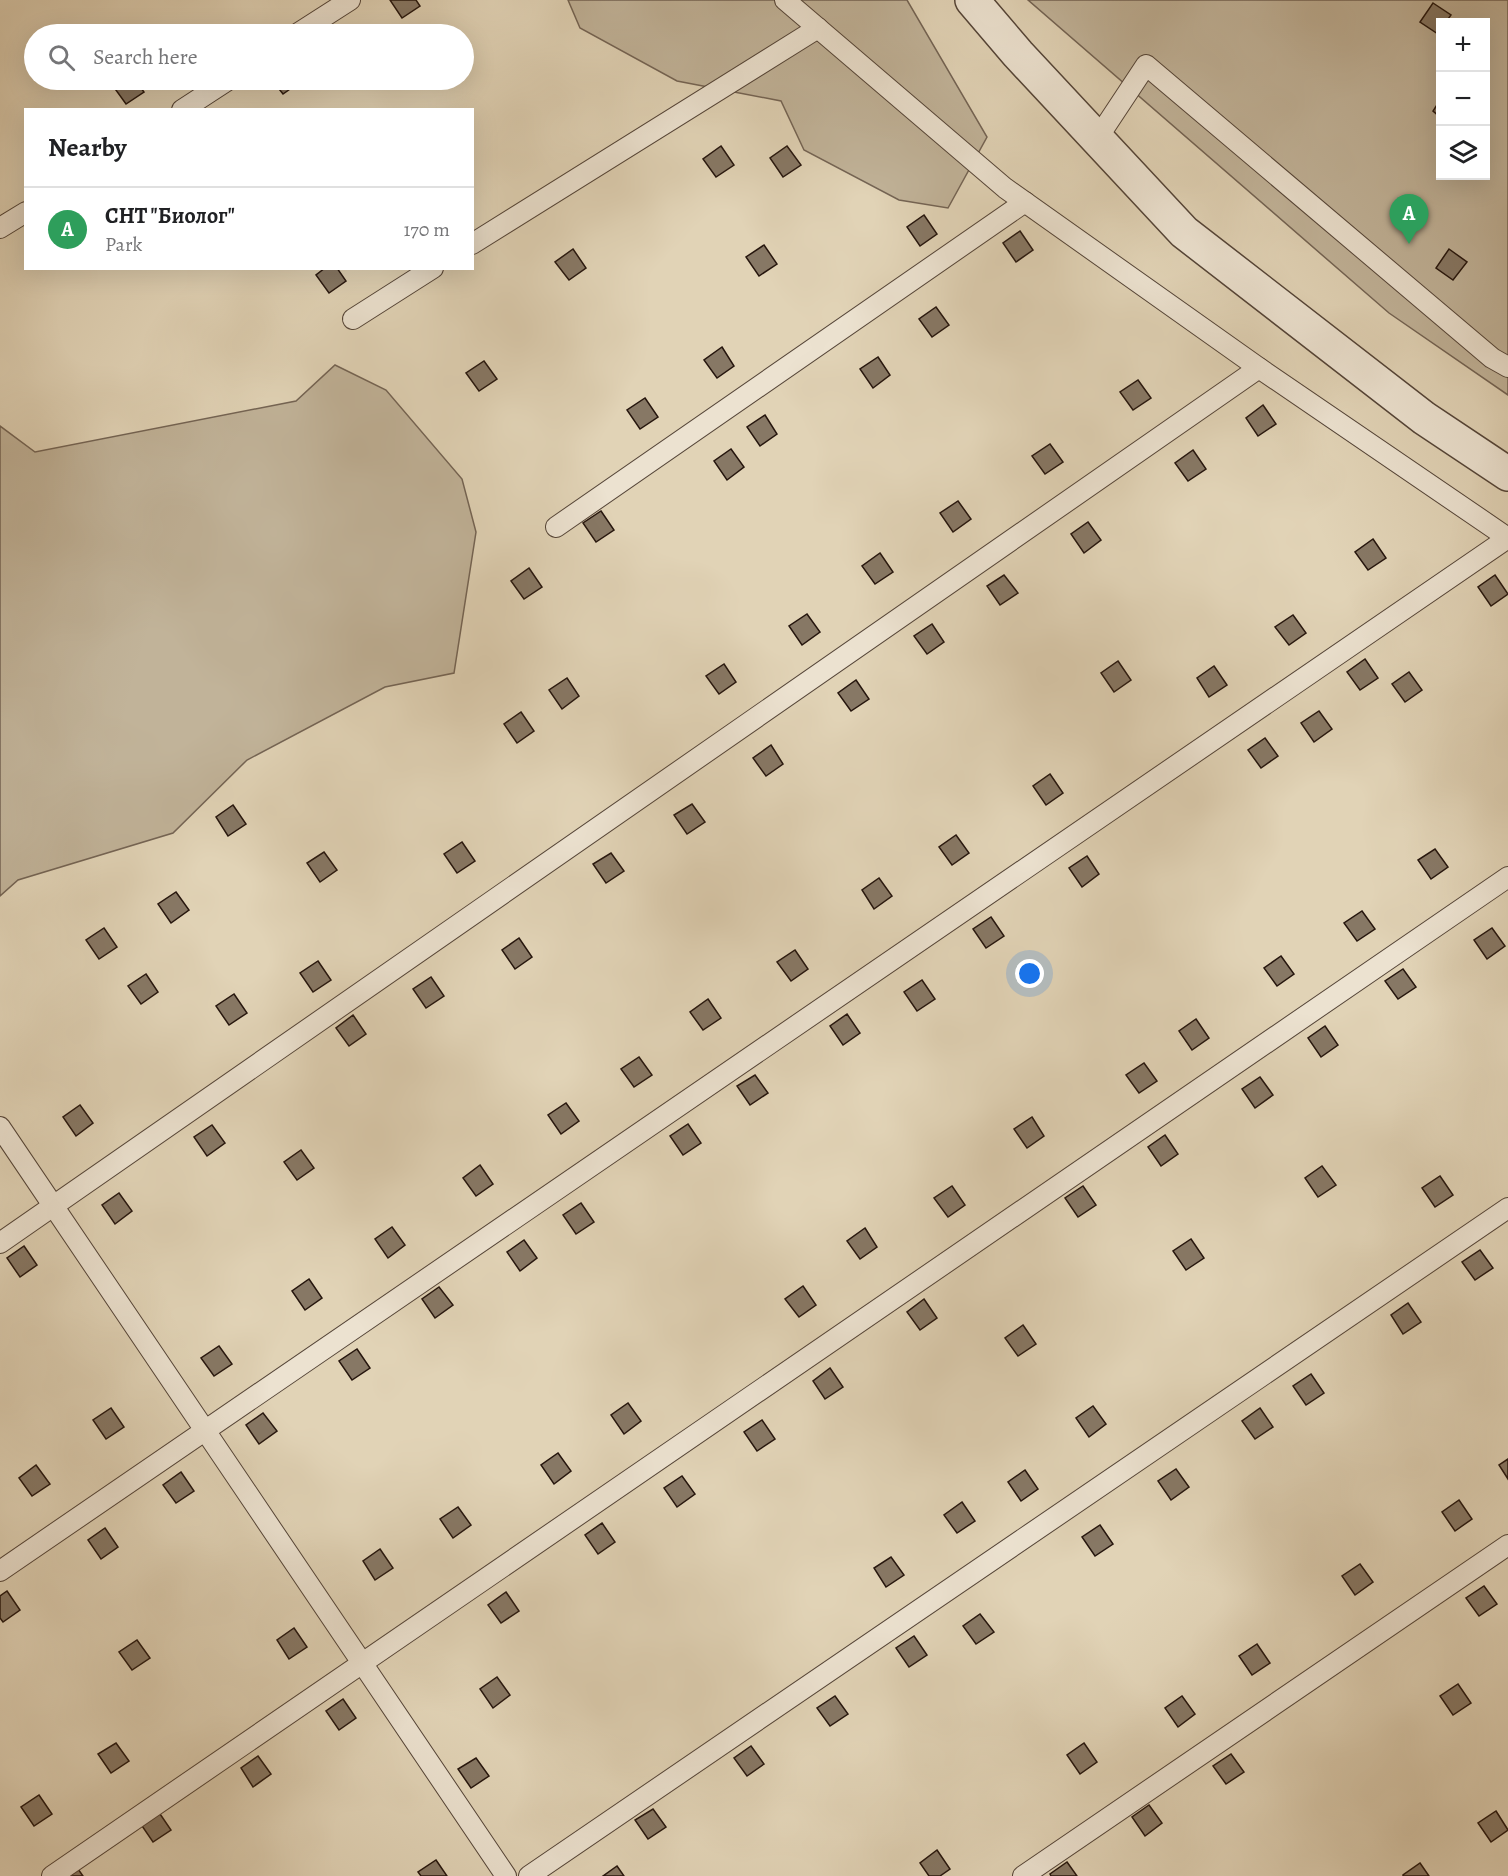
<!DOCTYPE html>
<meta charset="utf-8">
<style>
body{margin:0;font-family:Alegreya,serif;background:#f6f6f6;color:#202124}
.controls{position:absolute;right:18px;top:18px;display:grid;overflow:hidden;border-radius:0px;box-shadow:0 6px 24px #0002}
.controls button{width:54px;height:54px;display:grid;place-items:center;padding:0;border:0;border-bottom:2px solid #e0e0e0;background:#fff;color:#202124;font:30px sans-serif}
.you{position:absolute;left:1030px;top:974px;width:21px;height:21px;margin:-15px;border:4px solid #fff;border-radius:50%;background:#1a73e8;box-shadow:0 0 0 9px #1a73e833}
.badge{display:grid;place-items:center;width:39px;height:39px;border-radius:50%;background:#8f2418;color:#fff;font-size:20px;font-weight:700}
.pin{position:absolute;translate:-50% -50px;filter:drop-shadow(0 2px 3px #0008)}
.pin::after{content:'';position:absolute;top:32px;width:21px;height:18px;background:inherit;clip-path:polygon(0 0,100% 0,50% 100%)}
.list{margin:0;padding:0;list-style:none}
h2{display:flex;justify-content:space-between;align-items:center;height:78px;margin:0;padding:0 24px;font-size:26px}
h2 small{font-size:20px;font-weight:400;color:#757577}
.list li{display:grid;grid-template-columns:39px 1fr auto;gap:18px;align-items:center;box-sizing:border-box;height:84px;padding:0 24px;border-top:2px solid #e0e0e0}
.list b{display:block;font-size:22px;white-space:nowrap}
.list p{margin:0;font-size:20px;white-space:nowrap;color:#757577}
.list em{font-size:20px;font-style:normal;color:#757577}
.icon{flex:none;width:33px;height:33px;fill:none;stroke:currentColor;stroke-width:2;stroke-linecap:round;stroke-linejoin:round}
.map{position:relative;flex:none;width:1508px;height:1876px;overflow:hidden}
.search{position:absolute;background:#fff;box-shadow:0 6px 24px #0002;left:24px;top:24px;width:450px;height:66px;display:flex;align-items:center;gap:15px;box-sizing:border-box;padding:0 21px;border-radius:33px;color:#757577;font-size:22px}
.panel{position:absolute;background:#fff;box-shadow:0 6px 24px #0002;left:24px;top:108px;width:450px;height:162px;border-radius:0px}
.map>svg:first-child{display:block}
</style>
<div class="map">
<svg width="1508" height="1876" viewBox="0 0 1508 1876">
<rect width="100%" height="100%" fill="#e1d3b6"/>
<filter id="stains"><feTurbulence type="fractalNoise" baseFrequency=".00333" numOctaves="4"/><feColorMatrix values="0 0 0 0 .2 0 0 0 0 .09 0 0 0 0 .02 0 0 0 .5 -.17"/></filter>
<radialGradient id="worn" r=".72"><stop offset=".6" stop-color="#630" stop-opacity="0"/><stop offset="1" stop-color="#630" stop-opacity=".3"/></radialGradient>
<!-- green -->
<g fill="#c1b399" stroke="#746454" stroke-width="1.5" fill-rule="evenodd">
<path d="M 568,0 L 907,0 L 987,137 L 948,208 L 899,200 L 804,150 L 781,101 L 677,81 L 580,28 Z"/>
<path d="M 1028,0 L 1508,0 L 1508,395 L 1389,313 ZM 1440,22 L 1486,22 L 1486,176 L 1440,176 Z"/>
<path d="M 335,365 L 386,390 L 462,479 L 476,532 L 454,673 L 385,687 L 247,760 L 173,833 L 18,880 L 0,896 L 0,426 L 35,452 L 296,401 Z"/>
</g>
<!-- building -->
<g fill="#877865" stroke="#26160e" stroke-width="1.5">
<path d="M 390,0 L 416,0 L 420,6 L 402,18 Z"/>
<path d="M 1433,3 L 1451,15 L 1446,22 L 1440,22 L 1438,34 L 1420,22 Z"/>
<path d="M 122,80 L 135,80 L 144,92 L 126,104 L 113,86 Z"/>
<path d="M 272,80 L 298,80 L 300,82 L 283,94 Z"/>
<path d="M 1440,100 L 1440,117 L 1433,111 Z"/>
<path d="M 721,146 L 734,165 L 716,177 L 703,159 Z"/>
<path d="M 787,146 L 801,165 L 783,177 L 770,158 Z"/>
<path d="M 924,215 L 937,234 L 920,246 L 907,227 Z"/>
<path d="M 1020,231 L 1033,250 L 1016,262 L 1003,243 Z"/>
<path d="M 764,245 L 777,264 L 759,276 L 746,257 Z"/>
<path d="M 573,249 L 586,268 L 569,280 L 555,262 Z"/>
<path d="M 1449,249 L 1467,262 L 1453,280 L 1436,268 Z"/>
<path d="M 325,268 L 337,268 L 346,281 L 329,293 L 316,275 Z"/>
<path d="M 936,307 L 949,325 L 932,337 L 919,319 Z"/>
<path d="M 722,347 L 734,366 L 717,378 L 704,360 Z"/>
<path d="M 878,357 L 890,375 L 873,388 L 860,369 Z"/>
<path d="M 484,361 L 497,379 L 479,391 L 466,373 Z"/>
<path d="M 1138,380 L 1151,398 L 1133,410 L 1120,392 Z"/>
<path d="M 645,398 L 658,417 L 640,429 L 627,410 Z"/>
<path d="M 1263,405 L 1276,424 L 1258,436 L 1246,418 Z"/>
<path d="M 765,415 L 777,434 L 760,446 L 747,427 Z"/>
<path d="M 1050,444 L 1063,462 L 1045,474 L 1032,456 Z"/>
<path d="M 731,449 L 744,467 L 727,480 L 714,461 Z"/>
<path d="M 1193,450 L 1206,469 L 1188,481 L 1175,463 Z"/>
<path d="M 958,501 L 971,519 L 953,532 L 940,513 Z"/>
<path d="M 601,511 L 614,530 L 596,542 L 583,523 Z"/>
<path d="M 1088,522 L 1101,540 L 1084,553 L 1071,534 Z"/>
<path d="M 1373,539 L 1386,558 L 1368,570 L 1355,552 Z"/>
<path d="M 880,553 L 893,572 L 875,584 L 862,566 Z"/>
<path d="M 529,568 L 542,587 L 524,599 L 511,581 Z"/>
<path d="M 1004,575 L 1018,593 L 1000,605 L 987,586 Z"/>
<path d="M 1495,575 L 1508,594 L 1491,606 L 1478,587 Z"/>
<path d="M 807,614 L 820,632 L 802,645 L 789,626 Z"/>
<path d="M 1293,615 L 1306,633 L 1289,645 L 1275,627 Z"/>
<path d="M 932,624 L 944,642 L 927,654 L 914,636 Z"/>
<path d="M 1365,659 L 1378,678 L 1360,690 L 1347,672 Z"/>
<path d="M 1118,661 L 1131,680 L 1114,692 L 1101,673 Z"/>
<path d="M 724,664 L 736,682 L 719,694 L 706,676 Z"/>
<path d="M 1214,666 L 1227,685 L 1209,697 L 1197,678 Z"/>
<path d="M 1409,672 L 1422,690 L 1405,702 L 1392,684 Z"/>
<path d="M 567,678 L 579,696 L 562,709 L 549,690 Z"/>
<path d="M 856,680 L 869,699 L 851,711 L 838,693 Z"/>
<path d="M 1319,711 L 1332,729 L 1314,742 L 1301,723 Z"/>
<path d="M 521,712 L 534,731 L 517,743 L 504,724 Z"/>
<path d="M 1265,738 L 1278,756 L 1261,768 L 1248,750 Z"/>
<path d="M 771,745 L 783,764 L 766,776 L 753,758 Z"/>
<path d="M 1050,774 L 1063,793 L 1046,805 L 1033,786 Z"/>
<path d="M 692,804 L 705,822 L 687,834 L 674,815 Z"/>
<path d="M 233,805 L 246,824 L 228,836 L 216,817 Z"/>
<path d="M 956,835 L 969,853 L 952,865 L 939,847 Z"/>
<path d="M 462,842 L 475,861 L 457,873 L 444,854 Z"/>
<path d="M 1435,849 L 1448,867 L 1431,879 L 1418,860 Z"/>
<path d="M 324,852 L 337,870 L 320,882 L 307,863 Z"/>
<path d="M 611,853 L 624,871 L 606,883 L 593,864 Z"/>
<path d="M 1087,856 L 1099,874 L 1082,887 L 1069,868 Z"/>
<path d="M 879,878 L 892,896 L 874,909 L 862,890 Z"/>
<path d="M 176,892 L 189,910 L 171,923 L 158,904 Z"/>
<path d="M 1362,911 L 1375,929 L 1357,941 L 1344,923 Z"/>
<path d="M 991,917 L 1004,936 L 986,948 L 973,929 Z"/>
<path d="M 104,928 L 117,947 L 99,959 L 86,940 Z"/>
<path d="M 1492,928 L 1505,946 L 1487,959 L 1474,940 Z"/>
<path d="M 519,938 L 532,957 L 515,969 L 502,950 Z"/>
<path d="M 795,950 L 808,969 L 791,981 L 777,962 Z"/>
<path d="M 1281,956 L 1294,974 L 1277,986 L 1264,968 Z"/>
<path d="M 318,961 L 331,980 L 313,992 L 300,973 Z"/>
<path d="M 1403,969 L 1416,987 L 1398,999 L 1385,981 Z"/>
<path d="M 146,974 L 158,992 L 141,1004 L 128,986 Z"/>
<path d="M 431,977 L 444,996 L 426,1008 L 413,989 Z"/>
<path d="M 922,980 L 935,999 L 917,1011 L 904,992 Z"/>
<path d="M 234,994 L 247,1013 L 229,1025 L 216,1006 Z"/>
<path d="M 708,999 L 721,1018 L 703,1030 L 690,1012 Z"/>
<path d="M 847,1014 L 860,1033 L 843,1045 L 830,1026 Z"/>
<path d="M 353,1015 L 366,1034 L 349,1046 L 336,1028 Z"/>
<path d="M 1196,1019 L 1209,1038 L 1192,1050 L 1179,1031 Z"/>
<path d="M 1325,1026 L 1338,1045 L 1321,1057 L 1308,1038 Z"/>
<path d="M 639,1057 L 652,1075 L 634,1087 L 621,1069 Z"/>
<path d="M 1144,1063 L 1157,1081 L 1139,1093 L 1126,1075 Z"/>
<path d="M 755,1075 L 768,1093 L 750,1105 L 737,1086 Z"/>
<path d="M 1260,1077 L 1273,1095 L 1255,1108 L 1242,1089 Z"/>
<path d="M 566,1103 L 579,1121 L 561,1134 L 548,1115 Z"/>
<path d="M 80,1105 L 93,1123 L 76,1136 L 63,1117 Z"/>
<path d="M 1032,1117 L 1044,1136 L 1027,1148 L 1014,1129 Z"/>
<path d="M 688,1124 L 701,1143 L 683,1155 L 670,1136 Z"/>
<path d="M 212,1125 L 225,1143 L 207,1156 L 194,1137 Z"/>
<path d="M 1165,1135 L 1178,1154 L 1161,1166 L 1148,1147 Z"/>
<path d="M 301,1150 L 314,1168 L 297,1180 L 284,1162 Z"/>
<path d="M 480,1165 L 493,1184 L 476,1196 L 463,1178 Z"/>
<path d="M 1322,1166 L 1336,1185 L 1318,1197 L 1305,1178 Z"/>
<path d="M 1440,1176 L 1453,1195 L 1435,1207 L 1422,1188 Z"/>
<path d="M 952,1186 L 965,1205 L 948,1217 L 934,1198 Z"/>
<path d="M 1083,1186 L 1096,1205 L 1078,1217 L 1065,1198 Z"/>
<path d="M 119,1193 L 132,1211 L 115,1224 L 102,1205 Z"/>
<path d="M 581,1203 L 594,1222 L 576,1234 L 563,1215 Z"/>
<path d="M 392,1227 L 405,1245 L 388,1258 L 375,1239 Z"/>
<path d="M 865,1228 L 877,1247 L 860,1259 L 847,1241 Z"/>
<path d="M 1191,1239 L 1204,1258 L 1186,1270 L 1173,1251 Z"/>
<path d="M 524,1240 L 537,1258 L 520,1271 L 507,1252 Z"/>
<path d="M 24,1246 L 37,1265 L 20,1277 L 7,1258 Z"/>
<path d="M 1480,1250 L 1493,1268 L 1475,1280 L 1462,1262 Z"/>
<path d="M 309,1279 L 322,1298 L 305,1310 L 292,1291 Z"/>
<path d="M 803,1286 L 816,1305 L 799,1317 L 785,1299 Z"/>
<path d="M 439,1287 L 453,1305 L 435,1318 L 422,1299 Z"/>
<path d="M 924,1299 L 937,1318 L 920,1330 L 907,1312 Z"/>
<path d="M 1408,1303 L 1421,1322 L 1403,1334 L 1391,1315 Z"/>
<path d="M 1023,1325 L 1036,1344 L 1018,1356 L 1005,1338 Z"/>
<path d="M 219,1346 L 232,1364 L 214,1376 L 201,1358 Z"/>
<path d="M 357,1349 L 370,1368 L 352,1380 L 339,1361 Z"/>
<path d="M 830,1368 L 843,1387 L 825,1399 L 813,1381 Z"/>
<path d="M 1311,1374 L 1324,1393 L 1306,1405 L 1293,1386 Z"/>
<path d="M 628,1403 L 641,1421 L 624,1434 L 611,1415 Z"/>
<path d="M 1093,1406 L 1106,1424 L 1089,1437 L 1076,1418 Z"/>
<path d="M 111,1408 L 124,1427 L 106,1439 L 93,1420 Z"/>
<path d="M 1260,1408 L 1273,1427 L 1255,1439 L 1242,1421 Z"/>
<path d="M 263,1413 L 277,1431 L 259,1444 L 246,1425 Z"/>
<path d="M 762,1420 L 775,1439 L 757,1451 L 744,1432 Z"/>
<path d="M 558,1453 L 571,1471 L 554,1484 L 541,1465 Z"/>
<path d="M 1508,1459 L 1508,1479 L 1499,1465 Z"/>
<path d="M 36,1465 L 50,1484 L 32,1496 L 19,1478 Z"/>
<path d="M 1176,1469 L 1189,1487 L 1171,1500 L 1158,1481 Z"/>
<path d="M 1025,1470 L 1038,1489 L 1021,1501 L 1008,1482 Z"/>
<path d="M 181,1472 L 194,1491 L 176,1503 L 163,1485 Z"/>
<path d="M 682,1476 L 695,1494 L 677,1507 L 664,1488 Z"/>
<path d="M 1459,1500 L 1472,1519 L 1455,1531 L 1442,1512 Z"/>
<path d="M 962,1502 L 975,1521 L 957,1533 L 944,1515 Z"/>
<path d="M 458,1507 L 471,1525 L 453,1538 L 440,1519 Z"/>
<path d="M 602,1523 L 615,1542 L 598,1554 L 585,1535 Z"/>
<path d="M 1100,1525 L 1113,1544 L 1095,1556 L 1082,1537 Z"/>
<path d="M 105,1528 L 118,1547 L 101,1559 L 88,1540 Z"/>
<path d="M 380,1549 L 393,1568 L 375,1580 L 363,1561 Z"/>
<path d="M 891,1557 L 904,1575 L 886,1587 L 874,1568 Z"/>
<path d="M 1360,1564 L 1373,1582 L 1355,1595 L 1342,1576 Z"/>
<path d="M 1484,1586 L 1497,1604 L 1479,1616 L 1466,1598 Z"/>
<path d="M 7,1591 L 20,1610 L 3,1622 L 0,1618 L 0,1596 Z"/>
<path d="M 506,1592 L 519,1611 L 501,1623 L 488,1605 Z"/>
<path d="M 980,1614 L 994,1632 L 976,1644 L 963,1626 Z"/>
<path d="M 294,1628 L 307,1647 L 289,1659 L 277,1640 Z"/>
<path d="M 914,1636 L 927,1655 L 909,1667 L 896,1648 Z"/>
<path d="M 137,1640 L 150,1658 L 132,1670 L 119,1652 Z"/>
<path d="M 1257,1644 L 1270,1663 L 1252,1675 L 1239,1656 Z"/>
<path d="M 497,1677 L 510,1695 L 493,1708 L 480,1689 Z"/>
<path d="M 1458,1684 L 1471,1703 L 1453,1715 L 1440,1696 Z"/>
<path d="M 835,1696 L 848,1714 L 830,1726 L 817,1708 Z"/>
<path d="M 1182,1696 L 1195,1714 L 1178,1727 L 1165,1708 Z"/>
<path d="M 343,1699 L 356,1718 L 339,1730 L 326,1711 Z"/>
<path d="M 116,1743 L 129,1761 L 111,1773 L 98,1754 Z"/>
<path d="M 1084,1743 L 1097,1762 L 1080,1774 L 1067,1755 Z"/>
<path d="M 751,1746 L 764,1764 L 747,1776 L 734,1758 Z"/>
<path d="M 1231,1754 L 1244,1772 L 1226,1784 L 1213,1766 Z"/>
<path d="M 258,1756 L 271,1774 L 253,1787 L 241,1768 Z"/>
<path d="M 476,1758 L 489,1776 L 471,1788 L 458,1769 Z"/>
<path d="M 39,1795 L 52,1814 L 34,1826 L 21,1807 Z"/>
<path d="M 1149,1805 L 1162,1823 L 1145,1836 L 1132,1817 Z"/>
<path d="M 653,1809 L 666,1827 L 648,1839 L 635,1820 Z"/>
<path d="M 158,1811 L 171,1830 L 153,1842 L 140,1823 Z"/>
<path d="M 1496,1811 L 1508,1830 L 1491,1842 L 1478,1823 Z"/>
<path d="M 937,1850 L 950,1869 L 940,1876 L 929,1876 L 920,1863 Z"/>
<path d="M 436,1860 L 447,1876 L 421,1876 L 418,1872 Z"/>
<path d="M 1067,1862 L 1077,1876 L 1051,1876 L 1050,1874 Z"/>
<path d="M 1420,1863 L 1429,1876 L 1403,1876 L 1403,1875 Z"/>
<path d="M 617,1866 L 624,1876 L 603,1876 Z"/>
<path d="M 78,1869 L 83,1876 L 68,1876 Z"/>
</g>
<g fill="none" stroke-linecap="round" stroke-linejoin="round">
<!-- lane casing -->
<g stroke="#554538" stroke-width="22">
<g id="lane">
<path d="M 785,0 L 1005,188 L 1259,368 L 1508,538"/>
<path d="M 297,34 L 350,0"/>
<path d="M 182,110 L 228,80"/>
<path d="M 1097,139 L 1146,65 L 1492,358 L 1508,367"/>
<path d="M 0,228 L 26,212"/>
<path d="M 472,244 L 818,28"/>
<path d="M 353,319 L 433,268"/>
<path d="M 556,527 L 1025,202"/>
<path d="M 0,1127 L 506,1876"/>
<path d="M 0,1243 L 1259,368"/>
<path d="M 0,1571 L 1508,538"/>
<path d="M 52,1876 L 1508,877"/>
<path d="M 529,1876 L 1508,1208"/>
<path d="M 1023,1876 L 1508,1545"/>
</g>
</g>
<!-- street casing -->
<g stroke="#554538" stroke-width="36">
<path id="street" d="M 972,0 L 1018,54 L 1184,232 L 1424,418 L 1508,474"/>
</g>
<!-- lane -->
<use href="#lane" stroke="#ece2d0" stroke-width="20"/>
<!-- street -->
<use href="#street" stroke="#ece2d0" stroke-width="33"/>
</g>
<rect width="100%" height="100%" filter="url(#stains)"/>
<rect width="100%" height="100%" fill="url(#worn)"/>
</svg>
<div class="controls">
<button>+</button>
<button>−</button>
<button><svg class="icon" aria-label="layers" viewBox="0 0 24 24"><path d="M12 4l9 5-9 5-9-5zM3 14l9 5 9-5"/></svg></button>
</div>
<div class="you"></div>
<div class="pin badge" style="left:1409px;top:244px;background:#2e9e5b">A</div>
<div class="search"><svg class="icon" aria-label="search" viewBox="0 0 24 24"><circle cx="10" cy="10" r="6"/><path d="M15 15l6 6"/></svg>Search here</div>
<section class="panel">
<h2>Nearby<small></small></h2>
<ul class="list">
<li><span class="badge" style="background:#2e9e5b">A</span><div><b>СНТ &quot;Биолог&quot;</b><p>Park</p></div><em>170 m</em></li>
</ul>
</section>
</div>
